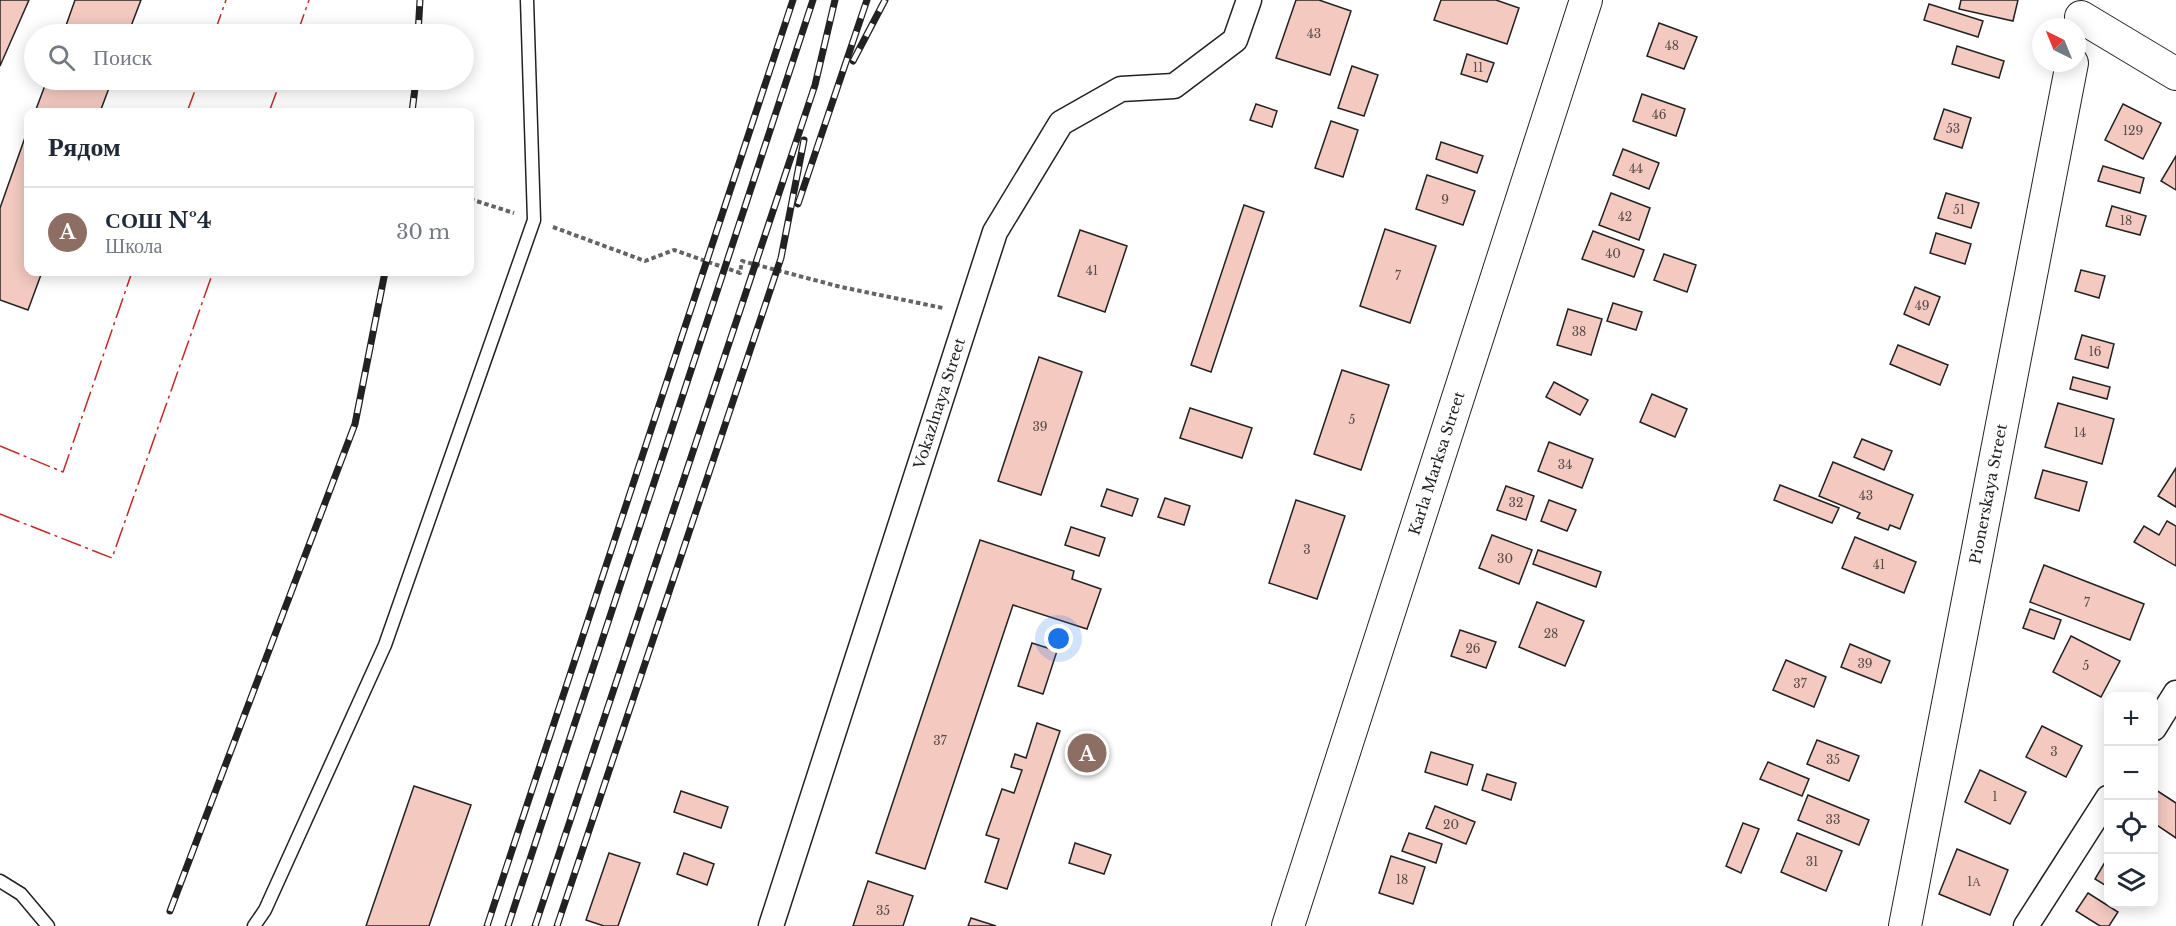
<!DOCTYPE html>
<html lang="ru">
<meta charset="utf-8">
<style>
body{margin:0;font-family:"Libre Baskerville",serif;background:#f2f2f3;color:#1f2937}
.controls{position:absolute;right:18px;bottom:18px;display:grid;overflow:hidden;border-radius:12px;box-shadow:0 3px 15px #0003}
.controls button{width:54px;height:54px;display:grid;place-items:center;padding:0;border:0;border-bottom:2px solid #e0e1e3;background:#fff;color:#1f2937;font:30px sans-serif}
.compass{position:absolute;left:2032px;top:18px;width:54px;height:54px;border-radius:50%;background:#fff;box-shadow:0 3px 15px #0003;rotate:317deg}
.you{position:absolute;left:1059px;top:639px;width:21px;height:21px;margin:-15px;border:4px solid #fff;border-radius:50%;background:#1a73e8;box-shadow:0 0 0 9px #1a73e833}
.badge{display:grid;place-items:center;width:39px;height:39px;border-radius:50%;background:#b45309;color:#fff;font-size:20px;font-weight:700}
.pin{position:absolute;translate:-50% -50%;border:3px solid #fff;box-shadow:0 2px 6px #0006}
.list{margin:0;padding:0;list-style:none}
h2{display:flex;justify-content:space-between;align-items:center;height:78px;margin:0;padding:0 24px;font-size:26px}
h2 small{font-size:20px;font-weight:400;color:#747a83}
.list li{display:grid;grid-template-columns:39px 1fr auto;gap:18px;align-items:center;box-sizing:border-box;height:90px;padding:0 24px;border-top:2px solid #e0e1e3}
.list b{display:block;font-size:22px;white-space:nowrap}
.list p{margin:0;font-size:20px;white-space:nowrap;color:#747a83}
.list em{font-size:20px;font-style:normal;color:#747a83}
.icon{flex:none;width:33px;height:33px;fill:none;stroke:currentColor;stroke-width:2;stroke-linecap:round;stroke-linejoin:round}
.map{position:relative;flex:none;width:2176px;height:926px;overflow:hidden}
.search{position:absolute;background:#fff;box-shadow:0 3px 15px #0003;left:24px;top:24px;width:450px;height:66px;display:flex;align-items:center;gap:15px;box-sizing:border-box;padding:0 21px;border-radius:33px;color:#747a83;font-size:22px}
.panel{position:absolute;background:#fff;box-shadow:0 3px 15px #0003;left:24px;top:108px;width:450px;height:168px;border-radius:12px}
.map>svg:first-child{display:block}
</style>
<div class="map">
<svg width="2176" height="926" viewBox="0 0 2176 926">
<rect width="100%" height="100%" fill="#fff"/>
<!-- building -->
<g fill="#f3c9c0" stroke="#222" stroke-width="1.5">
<path d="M 0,0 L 29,0 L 0,66 Z"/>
<path d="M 75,0 L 141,0 L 128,34 L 63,34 Z"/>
<path d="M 1296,0 L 1319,0 L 1351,11 L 1330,75 L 1276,58 Z"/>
<path d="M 1441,0 L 1496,0 L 1519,8 L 1507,44 L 1434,20 Z"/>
<path d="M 1961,0 L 2018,0 L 2013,21 L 1959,9 Z"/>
<path d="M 1929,4 L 1983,21 L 1978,37 L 1924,20 Z"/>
<path d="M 1659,23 L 1697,37 L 1684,69 L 1647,56 Z"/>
<path d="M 1957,46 L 2004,61 L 1999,78 L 1952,64 Z"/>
<path d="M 1467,54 L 1494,63 L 1487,82 L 1461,74 Z"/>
<path d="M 1352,66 L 1378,75 L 1364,116 L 1338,108 Z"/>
<path d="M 47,80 L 112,80 L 100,112 L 35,112 Z"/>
<path d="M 1642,94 L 1685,109 L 1676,136 L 1633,121 Z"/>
<path d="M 1256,104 L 1277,111 L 1272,127 L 1250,120 Z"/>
<path d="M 2123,104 L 2161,123 L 2143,159 L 2105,140 Z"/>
<path d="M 1944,109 L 1971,118 L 1962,148 L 1934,139 Z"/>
<path d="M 1331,121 L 1358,130 L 1343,177 L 1315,168 Z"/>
<path d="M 28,129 L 28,272 L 42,272 L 28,310 L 0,300 L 0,208 Z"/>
<path d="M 1441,142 L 1483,156 L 1477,173 L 1436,159 Z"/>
<path d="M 1623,149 L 1659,163 L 1649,189 L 1613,175 Z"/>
<path d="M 2176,156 L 2176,190 L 2161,181 Z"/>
<path d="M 2103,166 L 2144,178 L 2140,193 L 2098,181 Z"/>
<path d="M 1427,175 L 1475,191 L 1463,225 L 1416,209 Z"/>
<path d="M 1611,193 L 1650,208 L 1639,240 L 1599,225 Z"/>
<path d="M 1946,193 L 1979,203 L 1971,228 L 1938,218 Z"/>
<path d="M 1244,205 L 1264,212 L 1211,372 L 1191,365 Z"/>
<path d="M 2112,206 L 2146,216 L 2140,235 L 2106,226 Z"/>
<path d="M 1385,229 L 1436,246 L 1410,323 L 1360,306 Z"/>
<path d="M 1080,230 L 1127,246 L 1105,312 L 1058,296 Z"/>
<path d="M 1593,231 L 1644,250 L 1634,277 L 1582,259 Z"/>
<path d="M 1936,233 L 1971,244 L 1965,264 L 1930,253 Z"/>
<path d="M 1664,254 L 1696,265 L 1687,292 L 1654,280 Z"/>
<path d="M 2081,270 L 2105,276 L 2099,298 L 2075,291 Z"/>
<path d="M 1915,287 L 1940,297 L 1929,325 L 1904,314 Z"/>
<path d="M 1613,303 L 1642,312 L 1636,330 L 1607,321 Z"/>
<path d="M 1568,309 L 1602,319 L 1591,355 L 1557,345 Z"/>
<path d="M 2082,335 L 2114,344 L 2108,368 L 2075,359 Z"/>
<path d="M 1898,345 L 1948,365 L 1940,385 L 1890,364 Z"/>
<path d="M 1039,357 L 1082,372 L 1041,495 L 998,481 Z"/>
<path d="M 1342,370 L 1389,385 L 1361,470 L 1314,454 Z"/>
<path d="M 2073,377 L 2110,387 L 2107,399 L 2070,389 Z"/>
<path d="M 1554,382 L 1588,400 L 1580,415 L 1546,397 Z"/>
<path d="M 1652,394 L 1687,409 L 1675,437 L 1640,422 Z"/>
<path d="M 2058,403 L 2114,419 L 2102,464 L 2045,447 Z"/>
<path d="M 1190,408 L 1252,428 L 1242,458 L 1180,438 Z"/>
<path d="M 1862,439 L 1892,451 L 1884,470 L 1854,457 Z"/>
<path d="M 1549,442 L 1593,459 L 1582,488 L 1538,471 Z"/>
<path d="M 1833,462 L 1913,495 L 1900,529 L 1890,525 L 1888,530 L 1857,518 L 1860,513 L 1819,496 Z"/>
<path d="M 2176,468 L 2176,507 L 2158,496 Z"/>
<path d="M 2043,470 L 2087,482 L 2079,511 L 2035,498 Z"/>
<path d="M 1780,485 L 1839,508 L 1832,523 L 1774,500 Z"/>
<path d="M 1506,486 L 1534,496 L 1526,520 L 1497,510 Z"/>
<path d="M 1107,489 L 1138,499 L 1132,516 L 1101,506 Z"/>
<path d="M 1165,498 L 1190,506 L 1184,525 L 1158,517 Z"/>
<path d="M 1296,500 L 1345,516 L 1317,599 L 1269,583 Z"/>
<path d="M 1549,500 L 1576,510 L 1567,531 L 1541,521 Z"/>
<path d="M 2167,521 L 2176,526 L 2176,566 L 2134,542 L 2144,526 L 2159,535 Z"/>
<path d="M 1071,527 L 1105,538 L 1099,556 L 1065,545 Z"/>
<path d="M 1492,535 L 1532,550 L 1519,584 L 1479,568 Z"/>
<path d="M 1855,537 L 1916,562 L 1904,593 L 1842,568 Z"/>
<path d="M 980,540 L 1074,571 L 1072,579 L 1101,589 L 1087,629 L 1013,605 L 925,869 L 876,853 Z"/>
<path d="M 1538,550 L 1601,572 L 1596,587 L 1533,564 Z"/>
<path d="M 2044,565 L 2144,604 L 2130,640 L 2030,602 Z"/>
<path d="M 1537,602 L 1584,621 L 1565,666 L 1519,647 Z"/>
<path d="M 2030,609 L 2061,620 L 2054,639 L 2023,628 Z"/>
<path d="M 1460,630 L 1496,642 L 1486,668 L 1451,656 Z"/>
<path d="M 2071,636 L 2120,661 L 2101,697 L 2053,672 Z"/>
<path d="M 1032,643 L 1057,651 L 1043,694 L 1018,686 Z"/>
<path d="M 1850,644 L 1890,661 L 1881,683 L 1841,667 Z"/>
<path d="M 1786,660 L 1826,677 L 1814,707 L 1773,690 Z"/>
<path d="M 1037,723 L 1060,731 L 1007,889 L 985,882 L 999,839 L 986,835 L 1002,789 L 1014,793 L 1022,770 L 1011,767 L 1015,754 L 1026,758 Z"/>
<path d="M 2042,726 L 2082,746 L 2066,777 L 2026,757 Z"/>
<path d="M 1817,740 L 1859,756 L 1849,781 L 1807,764 Z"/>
<path d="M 1431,752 L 1473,765 L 1467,785 L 1425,772 Z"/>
<path d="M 1768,762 L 1809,779 L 1802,796 L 1760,779 Z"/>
<path d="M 1980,770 L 2026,792 L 2010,824 L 1965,802 Z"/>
<path d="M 1487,774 L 1516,783 L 1511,800 L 1482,790 Z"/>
<path d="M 414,786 L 471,805 L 429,926 L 366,926 Z"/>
<path d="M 2156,790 L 2176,803 L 2176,838 L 2154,823 Z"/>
<path d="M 681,791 L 728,807 L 721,828 L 674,812 Z"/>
<path d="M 1808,795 L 1869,820 L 1859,845 L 1798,820 Z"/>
<path d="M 1435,806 L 1475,822 L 1466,844 L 1426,828 Z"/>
<path d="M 1743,823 L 1759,829 L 1741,873 L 1726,866 Z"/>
<path d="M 1409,833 L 1442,844 L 1436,863 L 1402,851 Z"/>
<path d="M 1797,833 L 1842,851 L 1826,891 L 1781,872 Z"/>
<path d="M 1075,843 L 1111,855 L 1104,874 L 1069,863 Z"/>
<path d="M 1957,849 L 2008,870 L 1990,915 L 1939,894 Z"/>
<path d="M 609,853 L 640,863 L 618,926 L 604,926 L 586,920 Z"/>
<path d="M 684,853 L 714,864 L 707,885 L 677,874 Z"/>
<path d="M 1391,856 L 1425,867 L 1413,904 L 1379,893 Z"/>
<path d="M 2108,857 L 2108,887 L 2095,879 Z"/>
<path d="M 868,881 L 913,896 L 903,926 L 853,926 Z"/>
<path d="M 2088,893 L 2118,912 L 2109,926 L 2100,926 L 2076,911 Z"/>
<path d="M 971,918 L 996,926 L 968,926 Z"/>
</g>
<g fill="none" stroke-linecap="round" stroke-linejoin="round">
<!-- service casing -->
<g stroke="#222" stroke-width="15">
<g id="service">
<path d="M 0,881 L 21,894 L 48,926"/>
<path d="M 254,926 L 265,910 L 385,645 L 534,220 L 527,0"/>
</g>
</g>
<!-- minor casing -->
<g stroke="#222" stroke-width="27">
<g id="minor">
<path d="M 2154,728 L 2176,693"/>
<path id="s1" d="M 771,926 L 995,232 L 1061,123 L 1121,89 L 1174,86 L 1235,40 L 1249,0"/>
<path d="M 2026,926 L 2108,798"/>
</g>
</g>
<!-- tertiary casing -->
<g stroke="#222" stroke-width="34">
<g id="tertiary">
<path d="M 2081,17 L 2176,74"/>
<path id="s2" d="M 1288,926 L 1586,0"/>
<path id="s3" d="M 1905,926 L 2072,63"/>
</g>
</g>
<!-- path -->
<g stroke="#646464" stroke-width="4" stroke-dasharray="4.5 3" stroke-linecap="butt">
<path d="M 470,199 L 514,213"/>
<path d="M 553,227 L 645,261 L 674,250 L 740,273 L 742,261 L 841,287 L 943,308"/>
</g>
<!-- service -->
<use href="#service" stroke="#fff" stroke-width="12"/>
<!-- minor -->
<use href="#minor" stroke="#fff" stroke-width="24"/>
<!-- tertiary -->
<use href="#tertiary" stroke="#fff" stroke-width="32"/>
<!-- rail casing -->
<g stroke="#222" stroke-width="7">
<g id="rail">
<path d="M 418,34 L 420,0"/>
<path d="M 853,61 L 885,0"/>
<path d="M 412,112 L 416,80"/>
<path d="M 798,204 L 867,0"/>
<path d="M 170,911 L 355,424 L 385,272"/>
<path d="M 487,926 L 793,0"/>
<path d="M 508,926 L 813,0"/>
<path d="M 535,926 L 815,85 L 835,0"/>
<path d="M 557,926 L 781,258 L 804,140"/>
</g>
</g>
<!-- rail -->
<use href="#rail" stroke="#fff" stroke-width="4.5" stroke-dasharray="14" stroke-linecap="butt"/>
<!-- power -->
<g stroke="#c62828" stroke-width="1.5" stroke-dasharray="21 4.5 3 4.5" stroke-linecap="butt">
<path d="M 214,34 L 226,0"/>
<path d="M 297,34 L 309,0"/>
<path d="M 187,112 L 199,80"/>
<path d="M 269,112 L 281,80"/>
<path d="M 0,446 L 63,472 L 132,272"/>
<path d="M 0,514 L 112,558 L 213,272"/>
</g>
</g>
<g text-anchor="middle" stroke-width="4.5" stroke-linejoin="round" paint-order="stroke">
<!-- number labels -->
<g font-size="12" fill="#564c4a">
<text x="1314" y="38">43</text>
<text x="1672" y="50">48</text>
<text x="1478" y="72">11</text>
<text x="1659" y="119">46</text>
<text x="1953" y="133">53</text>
<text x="2133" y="135">129</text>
<text x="1636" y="173">44</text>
<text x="1445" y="204">9</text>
<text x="1959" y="214">51</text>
<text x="1625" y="221">42</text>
<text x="2126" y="225">18</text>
<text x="1613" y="258">40</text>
<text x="1092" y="275">41</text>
<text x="1398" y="280">7</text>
<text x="1922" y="310">49</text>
<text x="1579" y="336">38</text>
<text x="2095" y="356">16</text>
<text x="1352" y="424">5</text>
<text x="1040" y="431">39</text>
<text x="2080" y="437">14</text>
<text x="1565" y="469">34</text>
<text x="1866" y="500">43</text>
<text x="1516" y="507">32</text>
<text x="1307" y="554">3</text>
<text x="1505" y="563">30</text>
<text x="1879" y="569">41</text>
<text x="2087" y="607">7</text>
<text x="1551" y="638">28</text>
<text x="1473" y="653">26</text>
<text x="1865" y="668">39</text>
<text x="2086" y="670">5</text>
<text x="1800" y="688">37</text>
<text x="940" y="745">37</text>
<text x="2054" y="756">3</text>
<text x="1833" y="764">35</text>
<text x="1995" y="801">1</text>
<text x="1833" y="824">33</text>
<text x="1451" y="829">20</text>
<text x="1812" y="866">31</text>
<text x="1402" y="884">18</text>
<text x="1974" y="886">1А</text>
<text x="883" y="915">35</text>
</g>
<!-- street labels -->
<g font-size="15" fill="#222" stroke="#fff">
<text dy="5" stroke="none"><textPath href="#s1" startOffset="549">Vokazlnaya Street</textPath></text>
<text dy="5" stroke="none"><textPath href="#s2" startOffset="486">Karla Marksa Street</textPath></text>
<text dy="5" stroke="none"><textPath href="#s3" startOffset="440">Pionerskaya Street</textPath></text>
</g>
</g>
</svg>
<div class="controls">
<button>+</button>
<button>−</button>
<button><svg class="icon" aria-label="locate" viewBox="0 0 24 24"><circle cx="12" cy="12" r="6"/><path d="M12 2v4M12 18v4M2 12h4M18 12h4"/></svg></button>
<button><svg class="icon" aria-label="layers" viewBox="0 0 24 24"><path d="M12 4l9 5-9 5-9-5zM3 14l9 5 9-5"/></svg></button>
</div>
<svg class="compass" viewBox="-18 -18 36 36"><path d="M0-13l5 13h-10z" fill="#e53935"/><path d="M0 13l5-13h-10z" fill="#747a83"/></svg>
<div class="you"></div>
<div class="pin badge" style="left:1087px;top:753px;background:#8d6e63">A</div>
<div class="search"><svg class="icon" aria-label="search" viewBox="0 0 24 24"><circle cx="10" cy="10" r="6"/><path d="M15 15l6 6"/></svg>Поиск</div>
<section class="panel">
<h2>Рядом<small></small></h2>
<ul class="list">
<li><span class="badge" style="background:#8d6e63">A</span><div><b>СОШ №4</b><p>Школа</p></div><em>30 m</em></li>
</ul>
</section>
</div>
